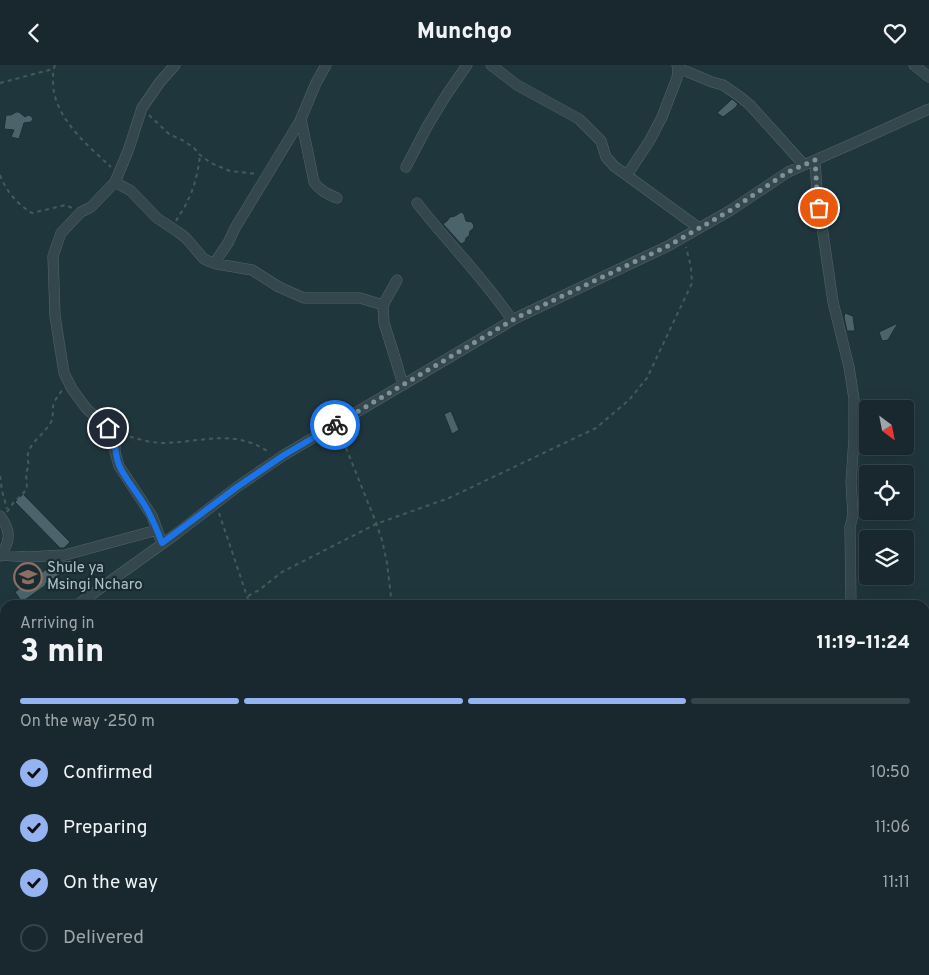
<!DOCTYPE html>
<meta charset="utf-8">
<style>
:root{--surface:#18282e;--page:#213036;--text:#f1f3f6;--muted:#9fa6aa;--line:#36444a;--accent:#95b2f1}
body{margin:0;font-family:Overpass,sans-serif;background:var(--page);color:var(--text);height:100vh;display:flex;flex-direction:column;font-size:19px;white-space:nowrap}
*{box-sizing:border-box;margin:0}
p{font-size:16px;color:var(--muted)}
.icon{flex:none;width:28px;height:28px;fill:none;stroke:currentColor;stroke-width:2;stroke-linecap:round;stroke-linejoin:round}
.map{position:relative;flex:1;overflow:hidden}
.side{position:absolute;left:0px;top:535px;width:930px;height:375px;display:flex;flex-direction:column;background:var(--surface);border-radius:15px 15px 0 0;box-shadow:0 5px 20px #0002,0 0 0 1px var(--line)}
.side>*{flex:none}
.needle{width:32px;rotate:148deg}
.controls{position:absolute;left:859px;top:335px;display:grid;gap:10px}
.controls a{display:grid;place-items:center;width:55px;height:55px;border-radius:5px;background:var(--surface);box-shadow:0 5px 20px #0002,0 0 0 1px var(--line);font-size:25px}
.pin{position:absolute;display:grid;place-items:center;width:42px;height:42px;color:#fff;margin:-21px;border:2px solid #fff;border-radius:50%;box-shadow:0 1px 5px #0007}
.courier{position:absolute;display:grid;place-items:center;width:50px;height:50px;margin:-25px;border:4px solid #1a73e8;border-radius:50%;background:#fff;color:#222;box-shadow:0 1px 6px #0007}
.head em{font-style:normal;font-weight:800}
.head div{display:flex;flex-direction:column-reverse}
.head{display:flex;align-items:center;justify-content:space-between;height:85px;padding:0 20px}
h1{font-size:32px;font-weight:800;line-height:38px}
.bar{display:grid;grid-template-columns:repeat(4,1fr);gap:8px 5px;align-content:center;height:60px;padding:0 20px}
.bar i{height:6px;border-radius:4px;background:var(--line)}
.bar .active{background:var(--accent)}
.bar p{grid-column:span 4}
ol{padding:0 20px;list-style:none}
li{display:flex;align-items:center;gap:15px;height:55px}
li p{margin-inline-start:auto}
li .icon{padding:5px;border-radius:50%;background:var(--accent);color:#111;stroke-width:4}
li:last-child{color:var(--muted)}
li i{width:28px;height:28px;border:2px solid var(--line);border-radius:50%}
header{display:flex;justify-content:space-between;align-items:center;height:65px;padding:0 20px;background:var(--surface);font-size:22px;font-weight:800}
.map>svg:first-child{display:block}
.building{fill:#4b646b;stroke:#1c2e34}
.lines{fill:none;stroke-linecap:round;stroke-linejoin:round}
.minor-casing{stroke:#53656b;stroke-width:11}
.path{stroke:#425c57;stroke-width:2;stroke-dasharray:4 4;stroke-linecap:butt}
.minor{stroke:#34474d;stroke-width:10}
.done{stroke:#7e9198;stroke-width:5;stroke-dasharray:0 9}
.route{stroke:#1a73e8;stroke-width:6}
.labels{text-anchor:middle;dominant-baseline:central;stroke-width:4.5;stroke-linejoin:round;paint-order:stroke}
.poi-label{font-size:15px;fill:#b0c2c9;stroke:#1a2c32;text-anchor:start}
</style>
<header><svg class="icon" aria-label="back" viewBox="0 0 24 24"><path d="M15 5l-7 7 7 7"/></svg>Munchgo<svg class="icon" aria-label="heart" viewBox="0 0 24 24"><path d="M12 20l-8-8c-3-5 5-10 8-4 3-6 11-1 8 4z"/></svg></header>
<div class="map">
<svg width="929" height="910" viewBox="0 0 929 910">
<rect width="100%" height="100%" fill="#20363d"/>
<path class="building" d="M732,34L738,39L735,43L723,52L717,48Z
M16,47H19L25,52L28,50L31,51L33,54L31,57L24,58L19,74L11,72L14,65L4,64L6,50H11Z
M461,147L464,149L466,156L472,157L474,161L473,164L470,166L469,171L466,173L465,177L461,179L443,159L447,156L450,152L455,151Z
M845,248L853,251L855,266H847L844,252Z
M898,258L888,275L882,276L879,267Z
M451,346L459,365L452,369L444,349Z
M23,429L70,477L64,483H60L15,437Z
M71,495L74,500L45,519L46,520L22,537L15,527L56,497Z"/>
<g class="lines">
<defs>
<path id="minor" d="M491,0L517,20L579,54L601,76L606,92L614,101L699,163
M914,0L929,12
M678,3L712,17L723,20L739,31L750,40L804,100
M301,54L314,117C320,126 328,129 337,133
M815,95L817,127L833,237L849,302L854,334V373L851,417L853,450L850,462L851,540
M406,102L428,60L447,29L467,0
M627,110L650,75L662,52L677,13L678,5L677,0
M115,117L131,126L157,153L178,167L186,173L203,193L208,196L217,199L252,205L279,222L304,233H360L383,240
M417,138C448,178 484,213 512,255
M215,197L228,178L235,163L300,56L316,18L326,0
M397,215L383,240L384,258L396,296L403,320
M0,451C11,465 11,476 0,491
M162,478L152,451L119,401L115,387V377L111,367L86,343L72,324L64,308L55,251L53,191L61,168L81,147L91,142L115,117L128,86L142,43L160,17L175,0
M1,490L27,492L65,490L157,465
M77,540L176,469L237,422L284,390L516,253L668,181L731,145L788,107L854,78L929,44
M0,594L5,591
M925,811L929,814
M925,878L929,876
M396,905L430,906L436,908L479,910
M630,905L632,910
M767,905L768,910
M918,905L920,910
M219,910L233,905
M655,910L688,909L716,910
M823,910L845,905"/>
</defs>
<use href="#minor" class="minor-casing"/>
<path class="path" d="M55,0C53,5 53,10 53,15C52,51 87,80 111,102
M0,18L53,4
M149,50L169,69L184,76L194,83L200,90L211,98L230,106L258,109
M0,110C6,126 17,139 32,148L66,140L72,143
M176,156C180,149 185,142 188,135C195,121 198,106 200,91
M340,368L375,455L382,475L387,498L392,540
M122,370C136,373 150,378 164,378C204,377 235,363 270,388
M0,411L2,426L7,444
M7,447L14,437L22,430L27,423L26,408L29,400C22,381 43,372 51,357C54,352 52,347 53,342C54,335 59,330 63,324
M219,448L250,540
M248,531L259,525L282,507L376,459L449,433L596,363L629,335L647,313L692,218L691,202L686,182
M0,702L5,703"/>
<use href="#minor" class="minor"/>
</g>
<g class="lines">
<path class="done" d="M335,360L516,253L668,181L731,145L788,107L815,95L817,127L819,143"/>
<path class="route" d="M108,363C117,374 114,388 119,400C124,412 133,422 140,433C150,447 156,462 162,478L237,422L284,390L335,360"/>
</g>
<defs>
<symbol id="school-ring" viewBox="-11 -11 22 22"><circle r="9.5" fill="#1a2c32" stroke="#8d6e63" stroke-width="1.5"/><path d="M0-5L7-2L0 1L-7-2ZM-4 1L0 2.5L4 1V4Q0 6-4 4Z" fill="#8d6e63"/></symbol>
</defs>
<g fill-rule="evenodd">
<use href="#school-ring" x="12" y="496" width="32" height="32"/>
</g>
<g class="labels">
<g class="poi-label">
<text x="47" y="503">Shule ya<tspan x="47" dy="17">Msingi Ncharo</tspan></text>
</g>
</g>
</svg>
<div class="controls">
<a><svg class="needle" viewBox="-14 -14 28 28"><path d="M0-13l5 13h-10z" fill="#e53935"/><path d="M0 13l5-13h-10z" fill="#9fa6aa"/></svg></a>
<a><svg class="icon" aria-label="locate" viewBox="0 0 24 24"><circle cx="12" cy="12" r="6"/><path d="M12 2v4M12 18v4M2 12h4M18 12h4"/></svg></a>
<a><svg class="icon" aria-label="layers" viewBox="0 0 24 24"><path d="M12 4l9 5-9 5-9-5zM3 14l9 5 9-5"/></svg></a>
</div>
<div class="pin" style="left:819px;top:143px;background:#ea580c"><svg class="icon" aria-label="bag" viewBox="0 0 24 24"><path d="M5 8h14l-1 12H6zM9 8a3 3 0 0 1 6 0"/></svg></div>
<div class="pin" style="left:108px;top:363px;background:#1f2937"><svg class="icon" aria-label="home" viewBox="0 0 24 24"><path d="M3 11l9-7 9 7M6 9v11h12V9"/></svg></div>
<div class="courier" style="left:335px;top:360px"><svg class="icon" aria-label="bike" viewBox="0 0 24 24"><circle cx="6" cy="16" r="4"/><circle cx="18" cy="16" r="4"/><path d="M6 16l4-8h5l3 8M10 8l3 8H6M13 5h3"/></svg></div>
<section class="side">
<div class="head"><div><h1>3 min</h1><p>Arriving in</p></div><em>11:19–11:24</em></div>
<div class="bar"><i class="active"></i><i class="active"></i><i class="active"></i><i></i><p>On the way · 250 m</p></div>
<ol>
<li><svg class="icon" aria-label="check" viewBox="0 0 24 24"><path d="M5 12l5 5 9-10"/></svg>Confirmed<p>10:50</p></li>
<li><svg class="icon" aria-label="check" viewBox="0 0 24 24"><path d="M5 12l5 5 9-10"/></svg>Preparing<p>11:06</p></li>
<li><svg class="icon" aria-label="check" viewBox="0 0 24 24"><path d="M5 12l5 5 9-10"/></svg>On the way<p>11:11</p></li>
<li><i></i>Delivered</li>
</ol>
</section>
</div>
